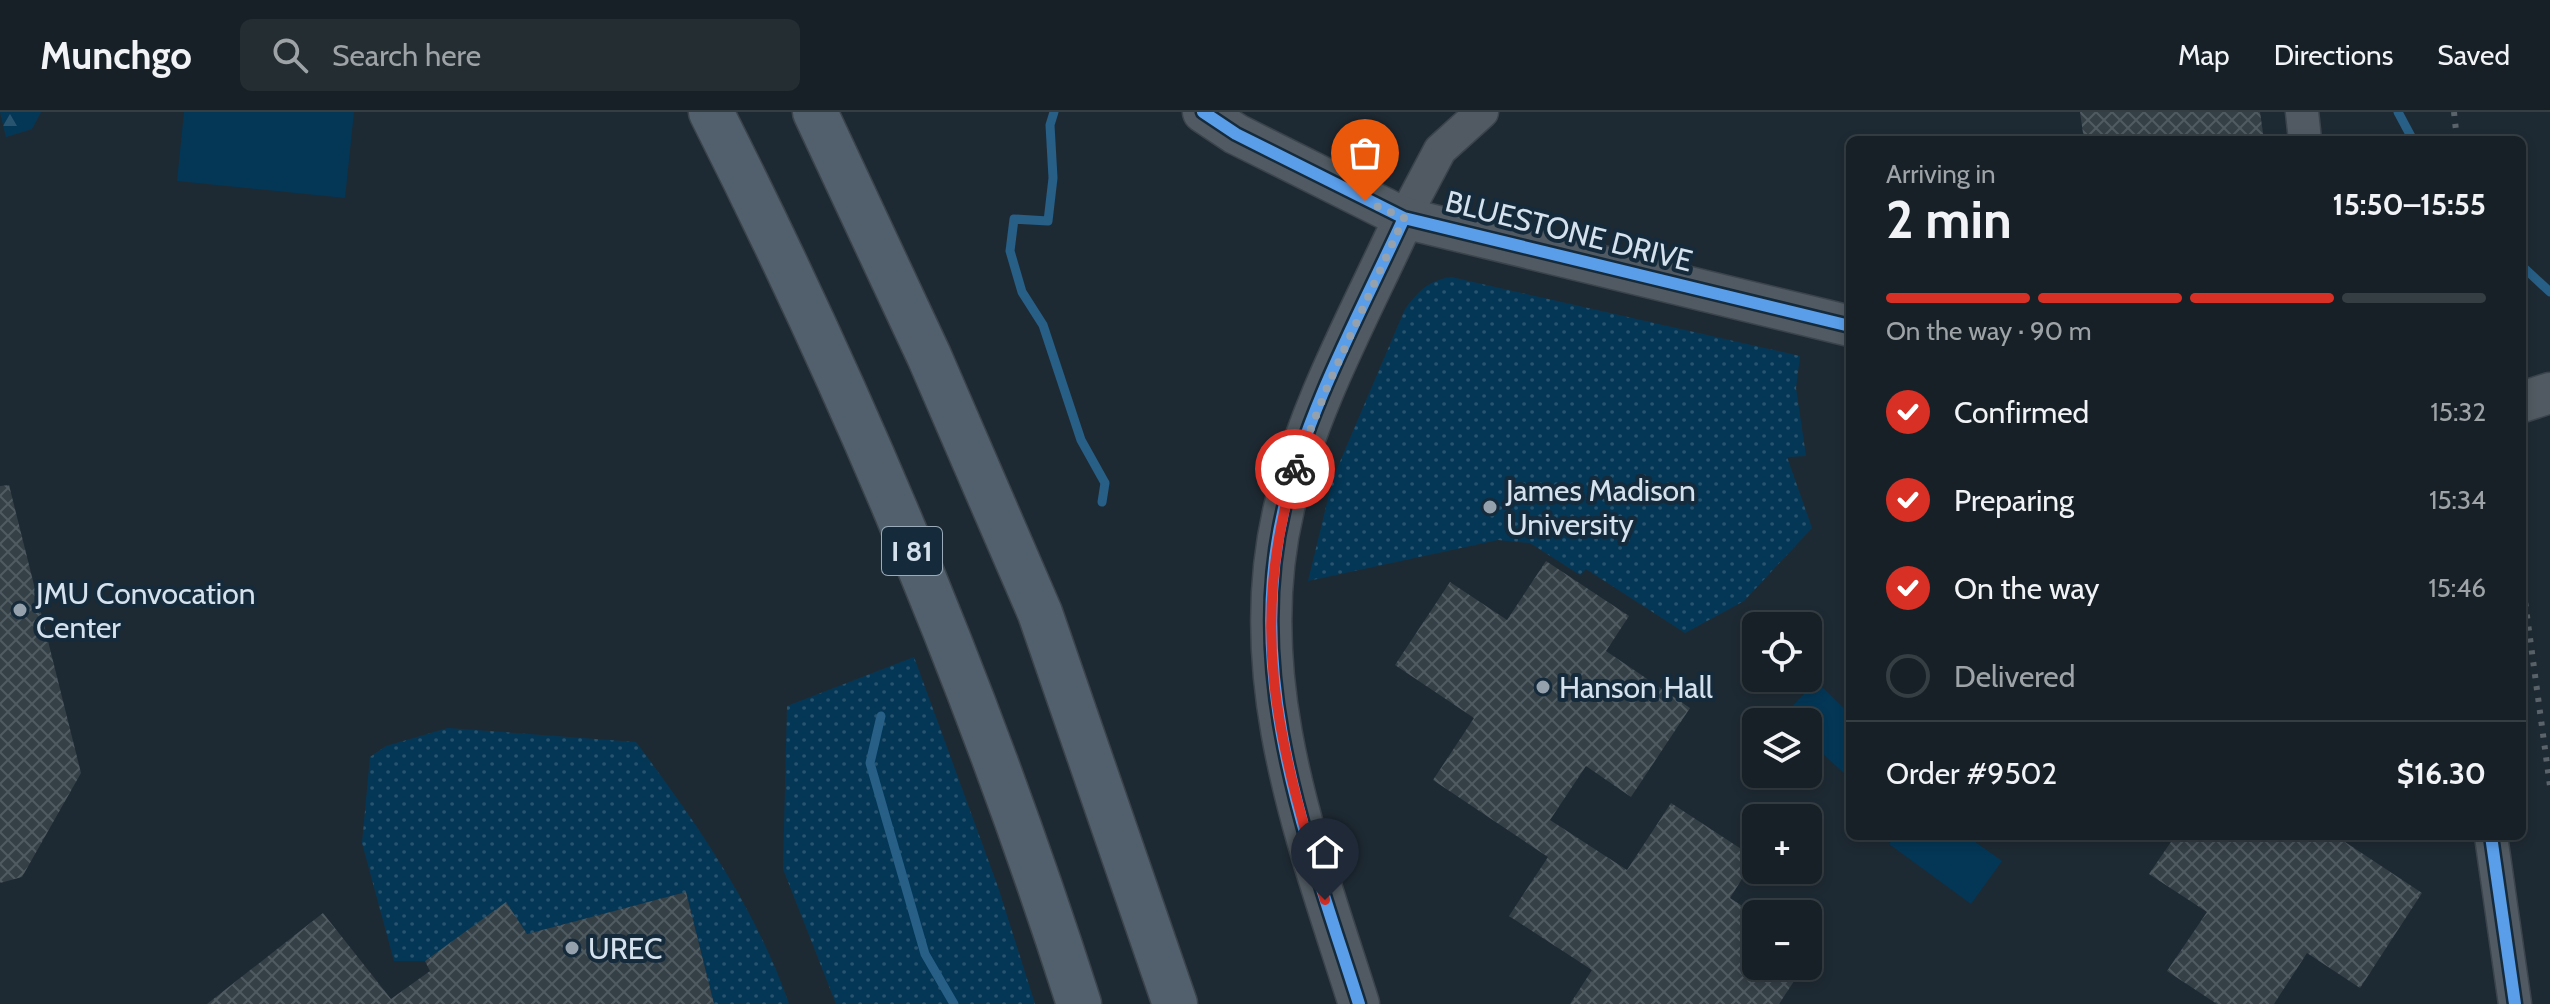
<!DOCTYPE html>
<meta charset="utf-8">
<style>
:root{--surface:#162026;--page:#232d32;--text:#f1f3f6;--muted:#9ea3a7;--line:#353e43;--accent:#d93025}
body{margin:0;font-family:Cabin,sans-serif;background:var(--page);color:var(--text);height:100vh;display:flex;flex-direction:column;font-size:30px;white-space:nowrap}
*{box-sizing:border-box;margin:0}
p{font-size:26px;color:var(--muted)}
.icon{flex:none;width:44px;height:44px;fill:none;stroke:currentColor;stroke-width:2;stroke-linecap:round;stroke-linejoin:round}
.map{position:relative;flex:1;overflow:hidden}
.drawer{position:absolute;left:1846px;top:24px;width:680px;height:704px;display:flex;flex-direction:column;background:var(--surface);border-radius:12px;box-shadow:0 4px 12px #0003,0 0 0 2px var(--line)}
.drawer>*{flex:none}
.fabs{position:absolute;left:1742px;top:500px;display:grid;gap:16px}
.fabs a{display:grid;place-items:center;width:80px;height:80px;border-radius:12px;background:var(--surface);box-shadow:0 4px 12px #0003,0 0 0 2px var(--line);font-size:40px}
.pin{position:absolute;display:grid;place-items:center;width:68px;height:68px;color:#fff;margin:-82px -34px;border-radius:50% 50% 50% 0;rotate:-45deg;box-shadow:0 0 8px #0007}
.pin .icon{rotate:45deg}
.courier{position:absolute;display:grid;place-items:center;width:80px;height:80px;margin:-40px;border:6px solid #d93025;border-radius:50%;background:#fff;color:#222;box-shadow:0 2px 10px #0007}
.head em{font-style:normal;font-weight:700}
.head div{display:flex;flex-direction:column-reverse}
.head{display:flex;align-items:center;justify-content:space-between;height:136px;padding:0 40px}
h1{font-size:52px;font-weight:700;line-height:60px}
.bar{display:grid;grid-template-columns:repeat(4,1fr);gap:12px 8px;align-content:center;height:96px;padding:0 40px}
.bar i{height:10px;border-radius:6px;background:var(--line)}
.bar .on{background:var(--accent)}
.bar p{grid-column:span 4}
.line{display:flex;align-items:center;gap:20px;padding:0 40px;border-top:2px solid var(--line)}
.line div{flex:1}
ol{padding:0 40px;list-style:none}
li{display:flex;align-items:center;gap:24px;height:88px}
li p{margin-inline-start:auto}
li .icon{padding:8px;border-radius:50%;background:var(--accent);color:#fff;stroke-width:4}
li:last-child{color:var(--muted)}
li i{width:44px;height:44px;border:4px solid var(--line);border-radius:50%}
header{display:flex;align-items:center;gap:48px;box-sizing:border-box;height:112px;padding:0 40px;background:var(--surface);border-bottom:2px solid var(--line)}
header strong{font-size:38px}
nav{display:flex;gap:44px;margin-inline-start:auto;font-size:28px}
.search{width:560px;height:72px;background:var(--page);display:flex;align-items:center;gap:20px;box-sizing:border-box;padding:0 28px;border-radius:12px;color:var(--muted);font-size:30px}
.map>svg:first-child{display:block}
.grass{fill:url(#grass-dots)}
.forest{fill:url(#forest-firs)}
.park{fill:#043756}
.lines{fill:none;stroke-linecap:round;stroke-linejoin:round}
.stream{stroke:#275f86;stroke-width:9}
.building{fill:url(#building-cross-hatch)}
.minor-casing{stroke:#3b444c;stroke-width:35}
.tertiary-casing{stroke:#3b444c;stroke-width:43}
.motorway-casing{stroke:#3b444c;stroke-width:47}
.minor{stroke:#515a62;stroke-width:32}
.tertiary{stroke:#515a62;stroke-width:40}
.motorway{stroke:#51606c;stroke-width:44}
.rail{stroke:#5a636a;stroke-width:6;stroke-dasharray:4 8;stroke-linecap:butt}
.cycleway-casing{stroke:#152b3c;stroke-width:17}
.cycleway{stroke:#5a9eea;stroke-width:12}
.done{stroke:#95a2ad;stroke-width:8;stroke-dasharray:0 14.4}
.route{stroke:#d93025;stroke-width:10}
.poi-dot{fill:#95a2ad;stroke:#152b3c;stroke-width:3}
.labels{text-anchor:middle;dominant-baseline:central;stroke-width:8;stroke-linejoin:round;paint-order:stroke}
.shield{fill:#152b3c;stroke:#9babb9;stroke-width:2}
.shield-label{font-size:28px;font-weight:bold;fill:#d5e2ee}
.street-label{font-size:30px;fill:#d5e2ee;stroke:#152b3c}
.poi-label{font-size:30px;fill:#d5e2ee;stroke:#152b3c;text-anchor:start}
</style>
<header>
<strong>Munchgo</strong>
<div class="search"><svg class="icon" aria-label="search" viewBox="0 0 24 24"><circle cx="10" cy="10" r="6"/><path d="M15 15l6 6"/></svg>Search here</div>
<nav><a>Map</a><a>Directions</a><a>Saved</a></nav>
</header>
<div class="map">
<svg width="2550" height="892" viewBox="0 0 2550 892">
<defs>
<pattern id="grass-dots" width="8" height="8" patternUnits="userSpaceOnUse" patternTransform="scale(2)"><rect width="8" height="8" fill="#043756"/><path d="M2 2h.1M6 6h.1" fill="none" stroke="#28546f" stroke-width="1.8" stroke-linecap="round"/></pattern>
<pattern id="forest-firs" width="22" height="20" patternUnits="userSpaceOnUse" patternTransform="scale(2)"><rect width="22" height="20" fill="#043756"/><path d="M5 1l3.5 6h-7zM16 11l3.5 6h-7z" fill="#28546f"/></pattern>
<pattern id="building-cross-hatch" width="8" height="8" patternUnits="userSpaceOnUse" patternTransform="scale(2)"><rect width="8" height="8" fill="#343f46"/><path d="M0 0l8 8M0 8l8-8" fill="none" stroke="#505a61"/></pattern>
</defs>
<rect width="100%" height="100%" fill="#1e2a33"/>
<path class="grass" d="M1451,165L1800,244L1796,276L1806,344L1787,345L1812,416L1744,489L1685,521L1586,457L1580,463L1530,431L1498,428L1308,469L1333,366L1405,197C1419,179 1427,169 1451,165Z
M914,545L998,775L1035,892H836L783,757L787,594Z
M448,616L636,630C697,712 755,794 789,892H714L686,780L527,822L506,791L425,849H394L362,731L370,645L386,634Z"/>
<path class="forest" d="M0,0H41L32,17L6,25Z"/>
<path class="park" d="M184,0H354L345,86L177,69Z
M1816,569L1850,602V667L1808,628V610H1788L1783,604Z
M1895,724H1967L2002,749L1971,792L1889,732Z"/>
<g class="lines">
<path class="stream" d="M1054,0L1050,13L1053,66L1048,109L1014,107L1010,139L1022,180L1043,213L1081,328L1105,371L1102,390
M2398,0L2413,28
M2522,154L2550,180
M881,604L870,651L925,842L954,892"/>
</g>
<path class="building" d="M2080,0H2260L2264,28H2084Z
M9,373L81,661L22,765L0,771V374Z
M1546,449L1629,504L1606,539L1690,596L1631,685L1586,654L1550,708L1627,758L1671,691L1755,746L1730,786L1756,803V854H1804L1779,892H1570L1592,858L1509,804L1548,745L1433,668L1474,606L1395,553L1450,470L1507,508Z
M2175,724H2336L2422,781L2360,876L2307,841L2274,892H2217L2167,859L2207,800L2149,762Z
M686,780L714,892H207L323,801L391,887L430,859L425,849L506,790L527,822Z"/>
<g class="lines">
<defs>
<path id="minor" d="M2302,0L2305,28
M1404,106L1440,38L1482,0
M2491,724L2515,892"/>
<path id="tertiary" d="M1203,0L1236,22L1404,106L1850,214
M2522,290L2550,281
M1359,892C1308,731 1243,568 1284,396C1308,295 1361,200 1404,106"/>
<path id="motorway" d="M711,0C856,287 981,586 1079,892
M815,0L929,244L1040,501L1175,892"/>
</defs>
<use href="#minor" class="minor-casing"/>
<use href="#tertiary" class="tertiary-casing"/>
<use href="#motorway" class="motorway-casing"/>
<use href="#minor" class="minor"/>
<use href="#tertiary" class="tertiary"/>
<use href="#motorway" class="motorway"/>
<path class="rail" d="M2454,0L2457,28
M2522,467L2550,674"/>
<defs>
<path id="cycleway" d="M1203,0L1236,22L1404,106L1850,214
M2491,724L2515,892
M1359,892C1308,731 1243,568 1284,396C1308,295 1361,200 1404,106"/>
</defs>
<use href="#cycleway" class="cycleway-casing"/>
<use href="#cycleway" class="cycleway"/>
</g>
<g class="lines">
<path class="done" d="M1295,357L1328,273L1404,106L1365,89"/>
<path class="route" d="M1295,357C1247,524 1279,628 1325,788"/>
</g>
<g class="poi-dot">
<circle cx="1490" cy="395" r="8"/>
<circle cx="20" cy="498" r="8"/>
<circle cx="1543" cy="575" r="8"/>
<circle cx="572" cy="836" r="8"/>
</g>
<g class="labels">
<rect class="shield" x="882" y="415" width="60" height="48" rx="6"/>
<g class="shield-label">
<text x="912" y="439">I 81</text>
</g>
<g class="street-label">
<text transform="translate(1569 119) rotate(14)">BLUESTONE DRIVE</text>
</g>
<g class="poi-label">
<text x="1506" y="378">James Madison<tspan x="1506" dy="34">University</tspan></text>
<text x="36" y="481">JMU Convocation<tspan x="36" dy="34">Center</tspan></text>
<text x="1559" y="575">Hanson Hall</text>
<text x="588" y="836">UREC</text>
</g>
</g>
</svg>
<div class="fabs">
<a><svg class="icon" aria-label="locate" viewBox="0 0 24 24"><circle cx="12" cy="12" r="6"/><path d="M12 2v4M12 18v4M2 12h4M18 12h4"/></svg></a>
<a><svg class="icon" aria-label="layers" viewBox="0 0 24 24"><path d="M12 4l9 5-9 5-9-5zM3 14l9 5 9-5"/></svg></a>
<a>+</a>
<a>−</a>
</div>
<div class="pin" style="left:1365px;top:89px;background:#ea580c"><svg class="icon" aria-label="bag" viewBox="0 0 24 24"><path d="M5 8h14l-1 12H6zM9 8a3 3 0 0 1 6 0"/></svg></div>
<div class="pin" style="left:1325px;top:788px;background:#1f2937"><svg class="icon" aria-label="home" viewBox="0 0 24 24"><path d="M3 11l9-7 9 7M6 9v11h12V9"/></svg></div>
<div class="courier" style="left:1295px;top:357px"><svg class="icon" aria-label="bike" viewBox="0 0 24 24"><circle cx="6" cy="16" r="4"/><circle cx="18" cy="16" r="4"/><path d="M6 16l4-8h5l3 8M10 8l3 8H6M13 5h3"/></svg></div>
<section class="drawer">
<div class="head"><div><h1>2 min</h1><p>Arriving in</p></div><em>15:50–15:55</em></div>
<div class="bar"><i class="on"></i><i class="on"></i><i class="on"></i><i></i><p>On the way · 90 m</p></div>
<ol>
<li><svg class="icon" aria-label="check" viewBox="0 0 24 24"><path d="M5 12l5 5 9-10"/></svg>Confirmed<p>15:32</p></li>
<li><svg class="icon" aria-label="check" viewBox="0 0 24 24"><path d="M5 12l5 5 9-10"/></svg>Preparing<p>15:34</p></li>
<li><svg class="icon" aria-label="check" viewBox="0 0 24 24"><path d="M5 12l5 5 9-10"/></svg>On the way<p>15:46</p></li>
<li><i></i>Delivered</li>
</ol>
<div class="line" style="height:104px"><div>Order #9502</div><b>$16.30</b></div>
</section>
</div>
